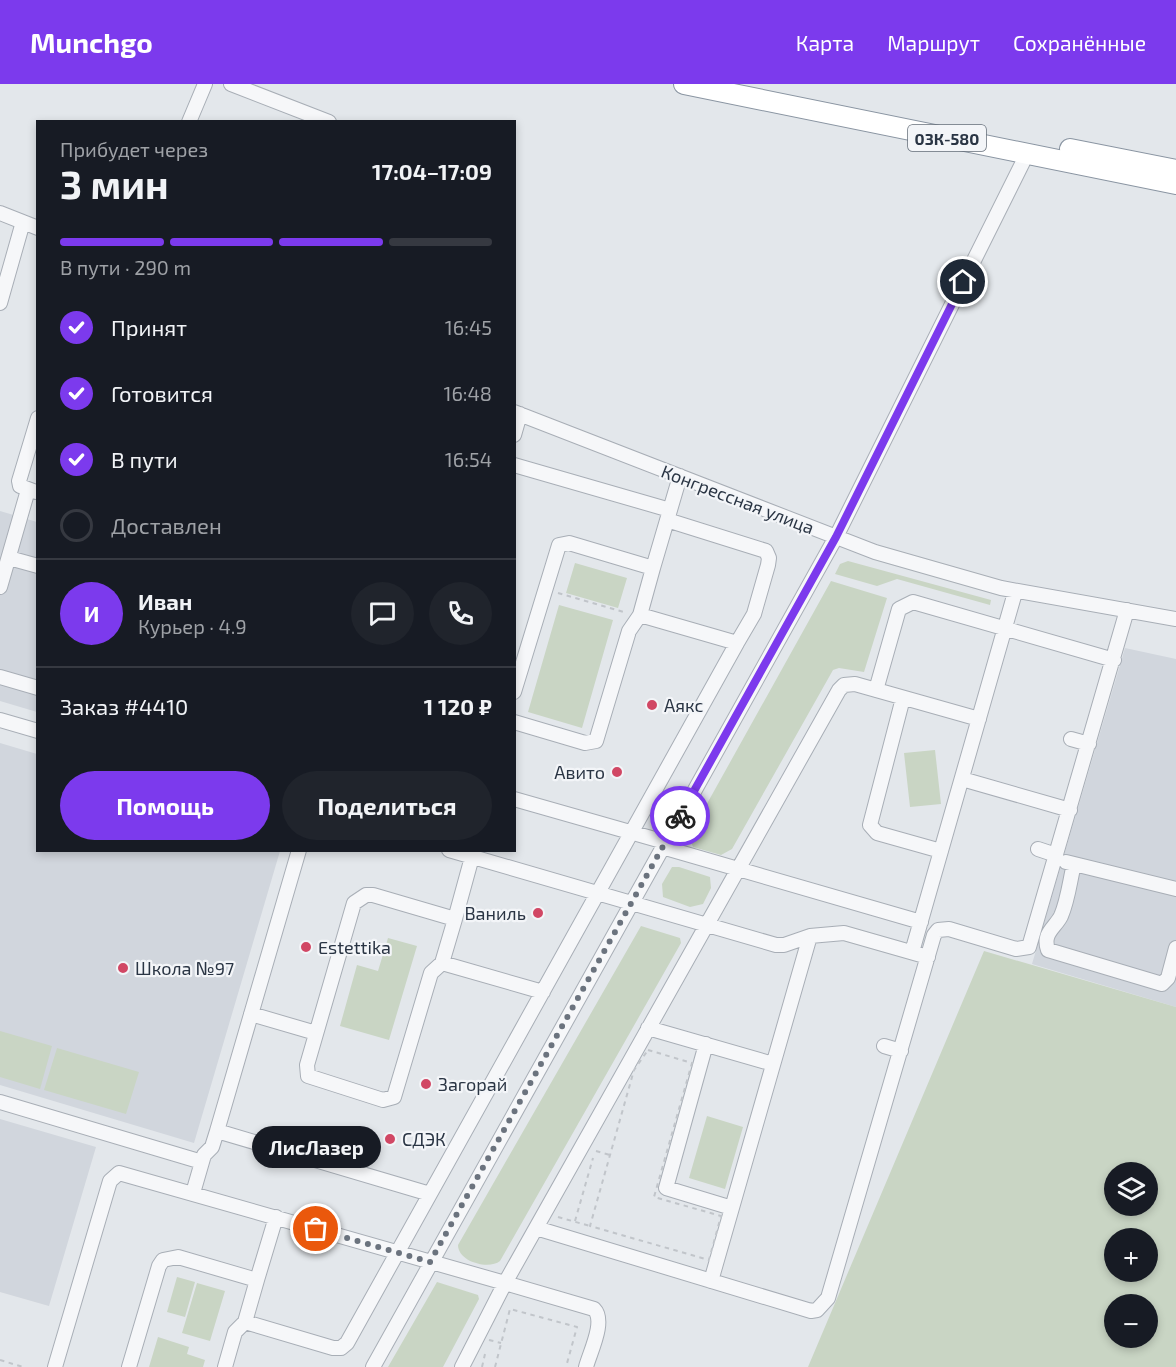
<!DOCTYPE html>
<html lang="ru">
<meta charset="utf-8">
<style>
:root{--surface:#171b24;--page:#20242c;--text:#f1f3f6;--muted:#9ea1a6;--line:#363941;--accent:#7c3aed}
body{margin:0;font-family:"Exo 2",sans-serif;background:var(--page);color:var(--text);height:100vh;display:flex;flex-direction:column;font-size:22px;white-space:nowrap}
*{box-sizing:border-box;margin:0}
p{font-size:20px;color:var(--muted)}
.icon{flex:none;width:33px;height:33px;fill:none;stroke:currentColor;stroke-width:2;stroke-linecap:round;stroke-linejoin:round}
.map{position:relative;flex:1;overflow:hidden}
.drawer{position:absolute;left:36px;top:36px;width:480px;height:732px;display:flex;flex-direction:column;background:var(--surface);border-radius:0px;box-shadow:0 3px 9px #0003}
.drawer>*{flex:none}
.fabs{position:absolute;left:1104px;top:1078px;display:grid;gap:12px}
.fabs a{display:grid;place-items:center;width:54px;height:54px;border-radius:50%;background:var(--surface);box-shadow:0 3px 9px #0003;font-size:30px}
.pin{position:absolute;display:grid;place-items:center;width:51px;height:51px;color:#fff;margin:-26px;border:3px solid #fff;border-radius:50%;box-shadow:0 2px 6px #0007}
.courier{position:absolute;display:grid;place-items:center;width:60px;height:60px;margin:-30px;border:4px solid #7c3aed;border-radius:50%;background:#fff;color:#222;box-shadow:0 2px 8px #0007}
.bubble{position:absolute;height:42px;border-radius:21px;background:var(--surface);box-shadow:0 3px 9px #0003;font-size:20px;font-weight:700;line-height:42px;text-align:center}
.overview em{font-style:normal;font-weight:700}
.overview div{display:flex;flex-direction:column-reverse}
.overview{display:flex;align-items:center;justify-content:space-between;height:102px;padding:0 24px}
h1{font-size:39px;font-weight:700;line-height:45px}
.bar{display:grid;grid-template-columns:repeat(4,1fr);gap:9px 6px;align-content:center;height:72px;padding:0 24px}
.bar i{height:8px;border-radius:4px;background:var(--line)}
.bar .on{background:var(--accent)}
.bar p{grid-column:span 4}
.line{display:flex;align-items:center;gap:15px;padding:0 24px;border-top:2px solid var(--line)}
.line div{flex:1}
.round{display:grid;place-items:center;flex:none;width:63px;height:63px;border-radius:32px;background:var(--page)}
ol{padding:0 24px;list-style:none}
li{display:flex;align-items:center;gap:18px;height:66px}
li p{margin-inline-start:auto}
li .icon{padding:6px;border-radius:50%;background:var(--accent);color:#fff;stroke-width:4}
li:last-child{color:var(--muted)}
li i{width:33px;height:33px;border:3px solid var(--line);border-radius:50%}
.button{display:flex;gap:12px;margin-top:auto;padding:12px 24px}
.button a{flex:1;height:69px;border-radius:36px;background:var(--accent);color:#fff;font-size:24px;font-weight:700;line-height:69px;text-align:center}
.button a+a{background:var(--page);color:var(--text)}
header{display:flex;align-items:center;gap:36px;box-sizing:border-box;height:84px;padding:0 30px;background:var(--accent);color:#fff}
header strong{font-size:28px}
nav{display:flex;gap:33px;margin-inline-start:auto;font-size:21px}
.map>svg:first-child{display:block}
.built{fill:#d1d6dd}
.green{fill:#c9d5c4;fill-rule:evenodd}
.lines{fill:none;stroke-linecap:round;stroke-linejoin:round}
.minor-casing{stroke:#a8aeb6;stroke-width:16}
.highway-casing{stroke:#8a95a2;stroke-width:22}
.path{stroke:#c1c5ca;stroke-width:2;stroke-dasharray:4.5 4.5;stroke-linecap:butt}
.minor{stroke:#f6f7f9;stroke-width:14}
.highway{stroke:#fff;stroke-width:20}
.done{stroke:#6b737e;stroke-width:6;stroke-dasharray:0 10.8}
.route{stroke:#7c3aed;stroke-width:8}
.poi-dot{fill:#d14764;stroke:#f3f5f8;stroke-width:2}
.labels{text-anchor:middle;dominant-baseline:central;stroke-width:4.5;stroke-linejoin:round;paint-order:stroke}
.shield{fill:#f3f5f8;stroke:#666f7a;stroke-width:1.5}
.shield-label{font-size:16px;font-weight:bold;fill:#2a3544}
.street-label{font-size:18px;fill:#2a3544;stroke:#f3f5f8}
.poi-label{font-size:18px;fill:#2a3544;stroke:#f3f5f8;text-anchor:start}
</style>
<header>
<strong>Munchgo</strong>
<nav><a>Карта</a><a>Маршрут</a><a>Сохранённые</a></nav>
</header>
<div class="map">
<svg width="1176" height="1283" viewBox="0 0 1176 1283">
<rect width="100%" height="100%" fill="#e3e7eb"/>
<path class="built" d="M0,427L37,438V628L0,617Z
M1125,564L1176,575V923L1032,880Z
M0,659L37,670L38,766L280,767L194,1059L0,1001Z
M0,1035L96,1063L49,1222L0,1208Z"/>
<path class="green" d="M848,477L991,516L990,521L897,495L877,502L835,490L840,480Z
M575,479L627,494L618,524L566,509Z
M831,497L887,514L864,588L839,584L833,586L732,765L721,771L693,763L689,752Z
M559,521L613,536L582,644L528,628Z
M935,666L941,720L910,723L904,669Z
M672,783H679L710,793L711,804L703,820L690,823L663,813L662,800Z
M641,842L680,854L681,859L500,1177C489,1186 458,1178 458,1161Z
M388,854L417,862L389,956L340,942L357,881L378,887Z
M984,867L1176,923V1283H808ZM1114,1089H1148V1122H1114ZM1114,1155H1148V1188H1114ZM1114,1221H1148V1254H1114Z
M0,947L52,962L40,1005L0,993Z
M57,964L139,988L126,1030L44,1006Z
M707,1032L743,1043L725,1105L689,1094Z
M177,1193L195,1198L185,1233L167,1228Z
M437,1198L478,1211L479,1215L443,1283H388Z
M197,1199L225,1207L210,1257L182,1249Z
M158,1253L189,1263L187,1270L205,1276L203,1283H149Z"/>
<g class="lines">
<defs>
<path id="minor" d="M231,0L329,38
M189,38L205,0
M0,129L38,144
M0,219L23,138
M514,328L875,468L1001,504L1176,535
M514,351L520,330
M514,381L670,426
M36,408L20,402L19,397L38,334
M9,474L38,482
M653,484L680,392
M0,503L28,406
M640,531L737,559L754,530L768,481L769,474L766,467L667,436
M0,593L38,604
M876,606L899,525L913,518L1114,576
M514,608L559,461L569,459L653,484L640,531L629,547L596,657L585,659L514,638
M903,614L870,741L877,749L941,767
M0,636L38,647
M1071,655L1089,660
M962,695L1070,726
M514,715L665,758
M662,763L921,838
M1038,765L1056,771
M299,766L217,1047L430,1110
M449,766L776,861H784L810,852L844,849L928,873
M1066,778L1176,805
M1074,780C1070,796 1068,816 1061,832C1055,844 1042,849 1048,866L1162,900L1168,894L1176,864
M455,835L472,773
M912,868L1014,512
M442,879L455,835L373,811H366L354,819L307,981L308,992L383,1016L394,1013L431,889L442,879L543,908
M251,930L316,949
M648,944L773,980
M706,960L666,1104L732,1124
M884,962L901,967
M0,1018L202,1078
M193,1109L204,1071L212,1063L217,1047
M536,1144L811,1227L817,1226L828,1214L934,851L938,846L949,845L1016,865L1029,863L1127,526
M257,1196L245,1238L333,1264H341L347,1259L737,559
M711,1197L810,852
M55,1283L110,1097L119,1089L505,1199L839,606L844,601L855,600L979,635
M129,1283L159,1182L163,1176L178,1173L257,1196L276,1133
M225,1283L235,1248L245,1238
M373,1283L836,453L1027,70
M462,1283L505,1199L594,1225C606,1237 590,1268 586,1283"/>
<path id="highway" d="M684,0L1176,100
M1070,65L1176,86"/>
</defs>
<use href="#minor" class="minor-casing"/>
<use href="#highway" class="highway-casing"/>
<path class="path" d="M558,509L624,528
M648,966L692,979L654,1113L721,1132L709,1176L590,1142L634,986Z
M596,1067L610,1071
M558,1133L590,1142
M575,1137L593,1074
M489,1256L501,1259
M0,1276L23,1283
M482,1283L485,1270
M495,1283L510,1225L577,1243L566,1283"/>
<use href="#minor" class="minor"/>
<use href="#highway" class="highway"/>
</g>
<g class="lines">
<path class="done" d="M316,1145L430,1178L680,732"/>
<path class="route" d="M680,732L836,453L963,198"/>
</g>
<g class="poi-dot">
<circle cx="652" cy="621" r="6"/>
<circle cx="617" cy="688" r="6"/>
<circle cx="538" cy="829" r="6"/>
<circle cx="306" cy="863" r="6"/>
<circle cx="123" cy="884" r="6"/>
<circle cx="426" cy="1000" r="6"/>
<circle cx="390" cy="1055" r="6"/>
</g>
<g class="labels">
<rect class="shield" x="908" y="41" width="78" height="26" rx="4.5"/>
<g class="shield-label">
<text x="947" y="54">03К-580</text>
</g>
<g class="street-label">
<text transform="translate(738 415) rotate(21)">Конгрессная улица</text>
</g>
<g class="poi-label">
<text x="664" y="621">Аякс</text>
<text x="605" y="688" text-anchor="end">Авито</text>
<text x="526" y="829" text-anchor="end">Ваниль</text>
<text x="318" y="863">Estettika</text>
<text x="135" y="884">Школа №97</text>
<text x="438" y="1000">Загорай</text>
<text x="402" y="1055">СДЭК</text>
</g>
</g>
</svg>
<div class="fabs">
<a><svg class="icon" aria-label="layers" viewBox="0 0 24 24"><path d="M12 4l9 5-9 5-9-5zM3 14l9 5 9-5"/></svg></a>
<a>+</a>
<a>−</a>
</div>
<div class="pin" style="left:316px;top:1145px;background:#ea580c"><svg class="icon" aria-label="bag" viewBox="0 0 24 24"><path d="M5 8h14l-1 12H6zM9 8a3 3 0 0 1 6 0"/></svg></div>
<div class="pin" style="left:963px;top:198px;background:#1f2937"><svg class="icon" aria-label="home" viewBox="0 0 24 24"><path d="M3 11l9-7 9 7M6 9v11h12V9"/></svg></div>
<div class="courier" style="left:680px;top:732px"><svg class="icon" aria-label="bike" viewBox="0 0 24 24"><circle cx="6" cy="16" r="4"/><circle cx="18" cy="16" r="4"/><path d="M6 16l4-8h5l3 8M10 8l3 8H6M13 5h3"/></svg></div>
<div class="bubble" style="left:252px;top:1042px;width:129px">ЛисЛазер</div>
<section class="drawer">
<div class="overview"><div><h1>3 мин</h1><p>Прибудет через</p></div><em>17:04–17:09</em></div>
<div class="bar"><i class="on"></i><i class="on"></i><i class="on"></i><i></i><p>В пути · 290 m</p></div>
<ol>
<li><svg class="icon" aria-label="check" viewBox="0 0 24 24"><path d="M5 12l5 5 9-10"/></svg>Принят<p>16:45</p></li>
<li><svg class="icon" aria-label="check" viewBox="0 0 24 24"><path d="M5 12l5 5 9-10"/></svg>Готовится<p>16:48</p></li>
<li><svg class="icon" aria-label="check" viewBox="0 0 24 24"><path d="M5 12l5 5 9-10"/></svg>В пути<p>16:54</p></li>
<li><i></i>Доставлен</li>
</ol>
<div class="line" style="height:108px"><b class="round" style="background:var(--accent);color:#fff">И</b><div><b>Иван</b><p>Курьер · 4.9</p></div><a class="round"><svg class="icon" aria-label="chat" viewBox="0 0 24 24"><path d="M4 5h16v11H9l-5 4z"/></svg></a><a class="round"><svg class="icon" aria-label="phone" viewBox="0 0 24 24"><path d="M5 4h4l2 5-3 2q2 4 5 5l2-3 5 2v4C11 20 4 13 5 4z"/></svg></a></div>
<div class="line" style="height:78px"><div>Заказ #4410</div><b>1 120 ₽</b></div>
<div class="button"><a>Помощь</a><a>Поделиться</a></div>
</section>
</div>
